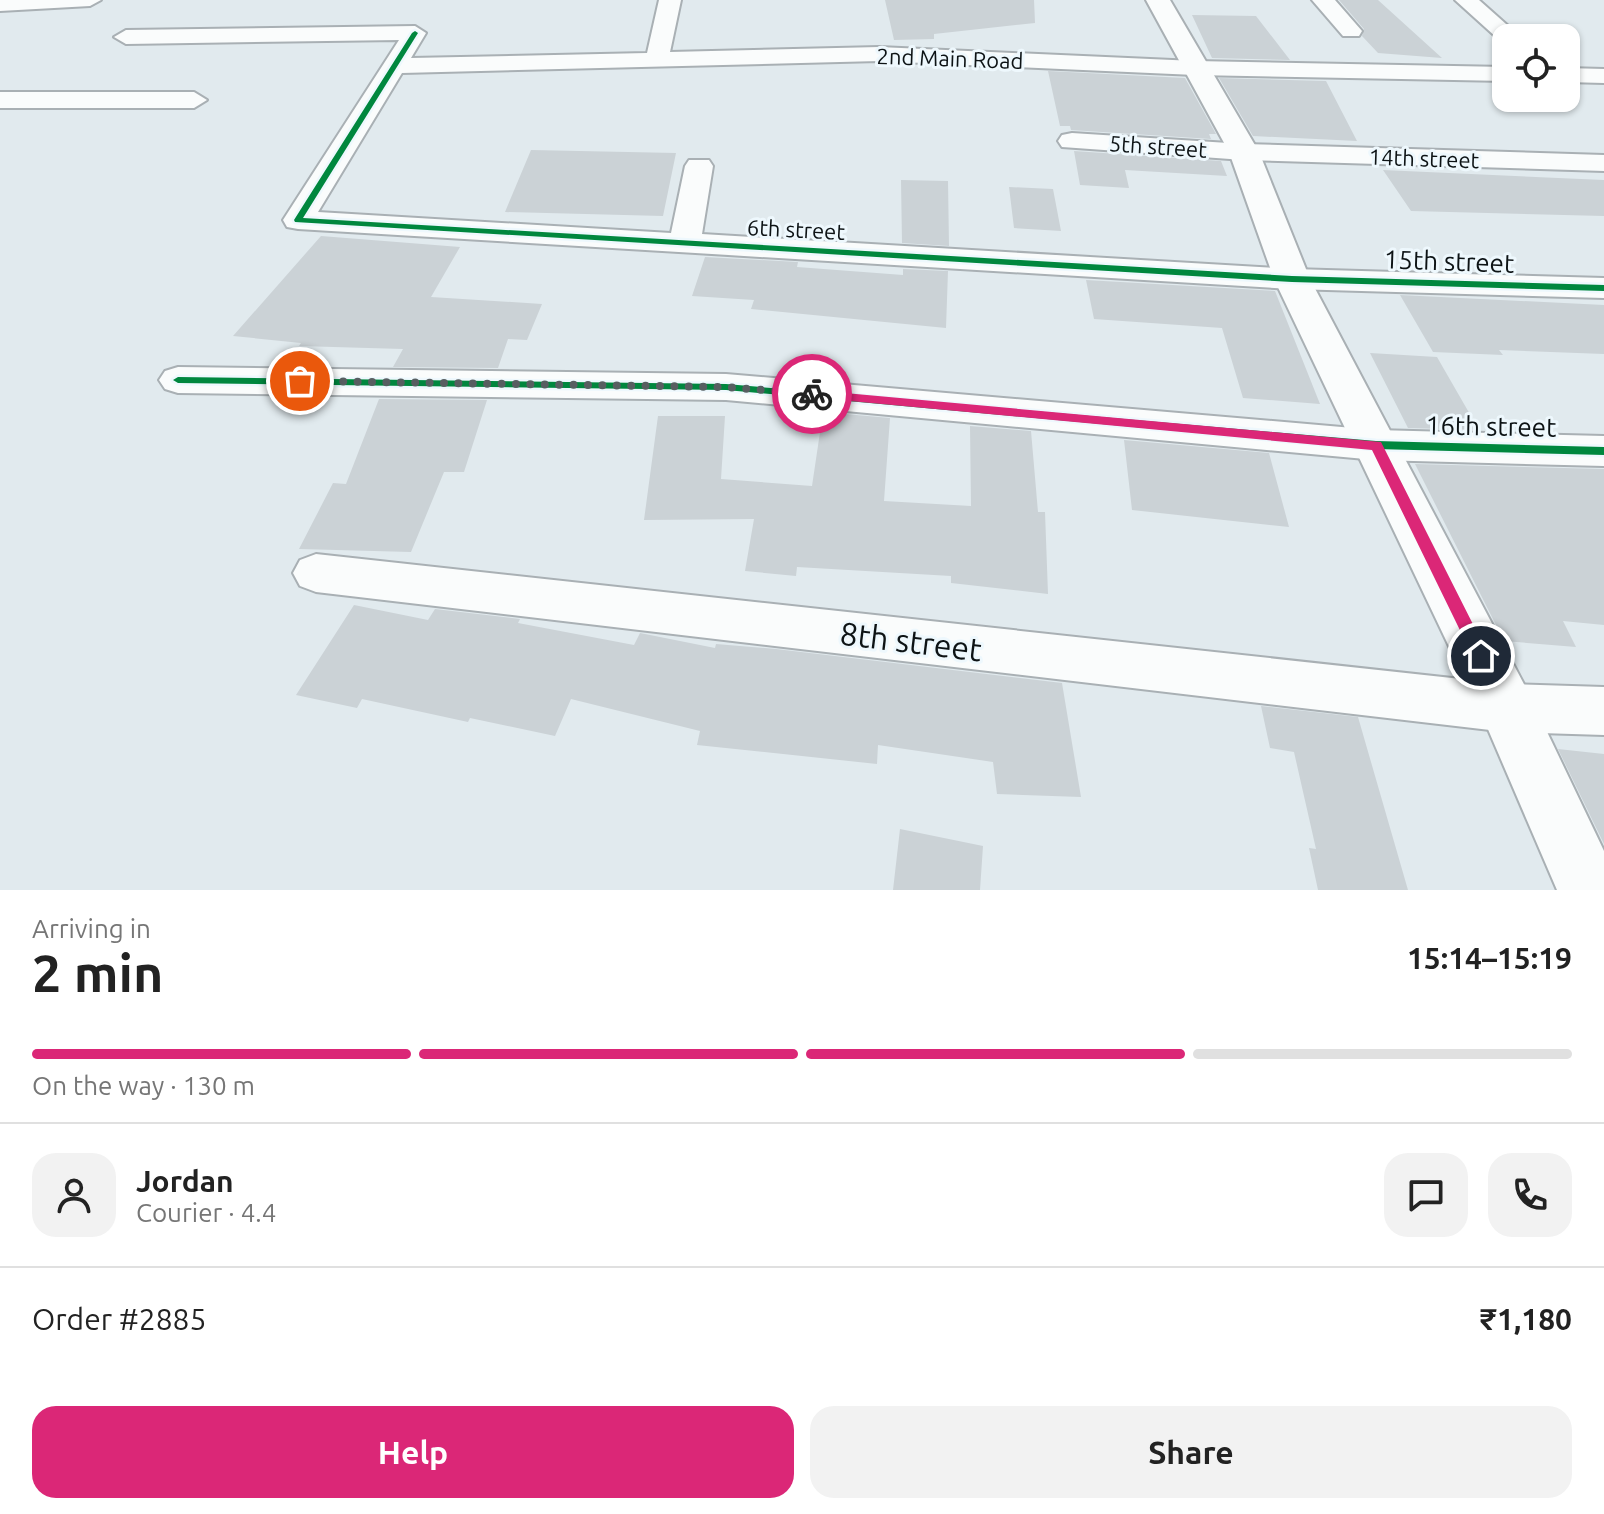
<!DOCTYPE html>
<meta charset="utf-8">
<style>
:root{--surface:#fff;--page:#f2f2f2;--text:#222;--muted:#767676;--line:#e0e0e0;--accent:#db2777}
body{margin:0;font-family:Ubuntu,sans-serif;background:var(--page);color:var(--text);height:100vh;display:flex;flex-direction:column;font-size:30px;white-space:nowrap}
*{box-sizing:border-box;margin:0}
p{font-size:26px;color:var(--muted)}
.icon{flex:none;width:44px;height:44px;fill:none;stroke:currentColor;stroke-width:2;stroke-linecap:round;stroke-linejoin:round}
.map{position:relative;height:890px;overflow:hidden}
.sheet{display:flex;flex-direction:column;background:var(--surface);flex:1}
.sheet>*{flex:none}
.fabs{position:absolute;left:1492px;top:24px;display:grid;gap:16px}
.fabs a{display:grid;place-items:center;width:88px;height:88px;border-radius:16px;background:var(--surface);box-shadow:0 2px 6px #0004;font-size:40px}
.pin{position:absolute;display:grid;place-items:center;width:68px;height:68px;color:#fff;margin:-34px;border:4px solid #fff;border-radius:50%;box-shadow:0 2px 8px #0007}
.courier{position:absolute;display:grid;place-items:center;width:80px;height:80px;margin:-40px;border:6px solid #db2777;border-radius:50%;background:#fff;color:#222;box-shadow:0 2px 10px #0007}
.headline em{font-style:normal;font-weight:700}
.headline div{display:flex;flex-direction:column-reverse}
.headline{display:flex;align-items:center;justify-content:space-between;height:136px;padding:0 32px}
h1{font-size:52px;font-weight:700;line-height:60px}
.bar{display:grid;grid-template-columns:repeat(4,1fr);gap:12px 8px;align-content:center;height:96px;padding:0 32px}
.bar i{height:10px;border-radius:6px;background:var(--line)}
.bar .active{background:var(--accent)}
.bar p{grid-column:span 4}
.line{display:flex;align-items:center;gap:20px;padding:0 32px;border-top:2px solid var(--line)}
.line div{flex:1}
.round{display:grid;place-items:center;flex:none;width:84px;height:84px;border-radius:24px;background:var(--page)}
.cta{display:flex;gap:16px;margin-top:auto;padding:16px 32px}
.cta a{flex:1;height:92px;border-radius:24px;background:var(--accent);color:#fff;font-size:32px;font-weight:700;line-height:92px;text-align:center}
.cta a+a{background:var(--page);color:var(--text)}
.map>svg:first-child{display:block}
.building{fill:#cbd2d6}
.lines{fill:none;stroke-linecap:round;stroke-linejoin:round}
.minor-casing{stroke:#a9b0b4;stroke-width:4}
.tertiary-casing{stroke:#a9b0b4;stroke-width:4}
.minor{fill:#fafcfc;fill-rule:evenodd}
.tertiary{fill:#fafcfc;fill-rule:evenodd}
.cycleway-casing{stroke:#eef8fd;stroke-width:5}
.cycleway{fill:#00873e;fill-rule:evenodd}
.route{fill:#db2777}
.done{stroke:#575e61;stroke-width:8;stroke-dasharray:0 14.4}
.labels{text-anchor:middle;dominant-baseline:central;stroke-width:6;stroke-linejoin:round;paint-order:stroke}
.far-street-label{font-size:22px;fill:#0d1315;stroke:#eef8fd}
.street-label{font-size:26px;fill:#0d1315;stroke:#eef8fd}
.near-street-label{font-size:32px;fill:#0d1315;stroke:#eef8fd}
</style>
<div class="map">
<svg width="1604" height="890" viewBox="0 0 1604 890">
<rect width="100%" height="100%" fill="#e1eaee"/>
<path class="building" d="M885,0H1034L1035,23L934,34V39L894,40Z
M1339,0H1378L1442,58L1378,53L1362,36L1364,29Z
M1192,15L1256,16L1290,60L1212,58Z
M1048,71L1185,78L1216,134H1209L1211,139L1071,130L1070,126H1060Z
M1219,78L1326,81L1357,141L1253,136Z
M531,150L676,153L663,216L505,212Z
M1074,151L1221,161L1227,176L1125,170L1129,188L1080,185Z
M1383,170L1604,180V216L1411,211Z
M901,180L948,181L949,246L902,243Z
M1009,187L1053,189L1061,231L1014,228Z
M321,236L460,247L431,297L542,304L527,340L508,339L498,368L393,367L403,349L299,346L301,343L233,336Z
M705,257L798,262L797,267L903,275V269L948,271L946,328L751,309L754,300L692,296Z
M1086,280L1275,291L1320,404L1243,398L1222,328L1094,319Z
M1400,295L1604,305V354L1499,350L1503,355L1433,352Z
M1370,353L1437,357L1479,430L1408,428Z
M379,399L487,400L464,472H444L411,552L299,549L333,483L346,484Z
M823,412L890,418L884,501L971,506L970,426L1031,431L1038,512H1045L1048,594L951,583V576L797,567L796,576L745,571L754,519L644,520L658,416H725L721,479L812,486Z
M1124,440L1269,453L1289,527L1132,510Z
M1415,464L1604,469V625L1563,621L1576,647L1504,641Z
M354,605L428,620L435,609L520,619L518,623L634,645L640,633L715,648L716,644L776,649L1062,683L1081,797L997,794L993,762L878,745L877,764L697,745L700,731L571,699L555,736L470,718L468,722L362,699L357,708L296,695Z
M1261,706L1358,717L1408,890H1318L1309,848L1316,849L1294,752L1270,748Z
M1558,749L1604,754V844Z
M900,829L983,846L980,890H893Z"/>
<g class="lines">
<defs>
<path id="minor" d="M0,0H101L90,6L0,11Z
M659,0H681L670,52L879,47L1195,61L1506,67V81L1195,75L879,61L402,73L318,212L671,233L685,166L689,160H709L713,166L702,234L1292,269L1604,278V298L1292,289L298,229L287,227L283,220L399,40L126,44L114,37L126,30L415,26L426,33L411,58L647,53Z
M1312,0H1335L1362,31L1359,36H1343Z
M1455,0H1479L1515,32L1504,39L1496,37Z
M1566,68L1604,69V83L1566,82Z
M0,92H194L207,100L194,108H0Z
M1072,133L1244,144L1604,155V171L1244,160L1062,147L1058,141L1062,135Z
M178,367L726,374L1376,430L1604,436V466L1376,460L726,400L178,393L165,389L159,380L165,371Z
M316,554L1507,684L1604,687V735L1507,732L316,592L300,586L293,573L300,560Z"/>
<path id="tertiary" d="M1146,0H1170L1259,152L1310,279L1527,690L1604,851V890H1557L1484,720L1274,279L1229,152Z"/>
</defs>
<use href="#minor" class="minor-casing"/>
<use href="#tertiary" class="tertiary-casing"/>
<use href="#minor" class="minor"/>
<use href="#tertiary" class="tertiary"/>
<defs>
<path id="cycleway" d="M415,31L418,33L303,218L1292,276L1604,285V291L1292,282L295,222L294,220L412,33Z
M178,377L726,384L1376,441L1604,447V455L1376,449L726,390L178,383L173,380Z"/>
</defs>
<use href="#cycleway" class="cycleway-casing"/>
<use href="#cycleway" class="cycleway"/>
</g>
<path class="route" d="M812,390L1381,442L1489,656L1487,661H1475L1372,450L807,397V391Z"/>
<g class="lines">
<path class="done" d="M300,381L726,387L812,394"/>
</g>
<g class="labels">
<g class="far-street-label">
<text transform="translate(950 58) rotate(2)">2nd Main Road</text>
<text transform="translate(1158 146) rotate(4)">5th street</text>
<text transform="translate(1424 158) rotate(2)">14th street</text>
<text transform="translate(796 229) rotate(3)">6th street</text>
</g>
<g class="street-label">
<text transform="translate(1449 261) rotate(2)">15th street</text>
<text transform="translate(1491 426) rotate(1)">16th street</text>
</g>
<g class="near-street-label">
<text transform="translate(911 641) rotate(7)">8th street</text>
</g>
</g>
</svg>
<div class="fabs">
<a><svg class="icon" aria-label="locate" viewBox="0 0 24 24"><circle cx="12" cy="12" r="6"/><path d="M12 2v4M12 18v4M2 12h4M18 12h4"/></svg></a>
</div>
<div class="pin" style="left:300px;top:381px;background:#ea580c"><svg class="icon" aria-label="bag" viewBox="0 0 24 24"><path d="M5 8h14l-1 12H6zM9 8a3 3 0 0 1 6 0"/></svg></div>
<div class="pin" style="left:1481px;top:656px;background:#1f2937"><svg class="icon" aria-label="home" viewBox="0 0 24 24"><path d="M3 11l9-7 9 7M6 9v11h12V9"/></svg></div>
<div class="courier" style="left:812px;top:394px"><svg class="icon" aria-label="bike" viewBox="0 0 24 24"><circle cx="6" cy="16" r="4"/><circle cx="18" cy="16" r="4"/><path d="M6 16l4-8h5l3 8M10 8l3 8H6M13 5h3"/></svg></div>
</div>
<section class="sheet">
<div class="headline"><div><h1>2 min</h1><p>Arriving in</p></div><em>15:14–15:19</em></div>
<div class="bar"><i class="active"></i><i class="active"></i><i class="active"></i><i></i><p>On the way · 130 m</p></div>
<div class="line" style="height:144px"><a class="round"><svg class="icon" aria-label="person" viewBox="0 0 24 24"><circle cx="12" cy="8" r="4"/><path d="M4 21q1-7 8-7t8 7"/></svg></a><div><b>Jordan</b><p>Courier · 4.4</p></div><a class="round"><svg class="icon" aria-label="chat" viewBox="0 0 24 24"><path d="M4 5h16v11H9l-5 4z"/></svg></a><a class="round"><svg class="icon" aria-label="phone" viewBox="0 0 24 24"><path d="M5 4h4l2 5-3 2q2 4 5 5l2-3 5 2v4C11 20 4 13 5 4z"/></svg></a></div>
<div class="line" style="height:104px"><div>Order #2885</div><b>₹1,180</b></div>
<div class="cta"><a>Help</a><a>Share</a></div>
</section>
